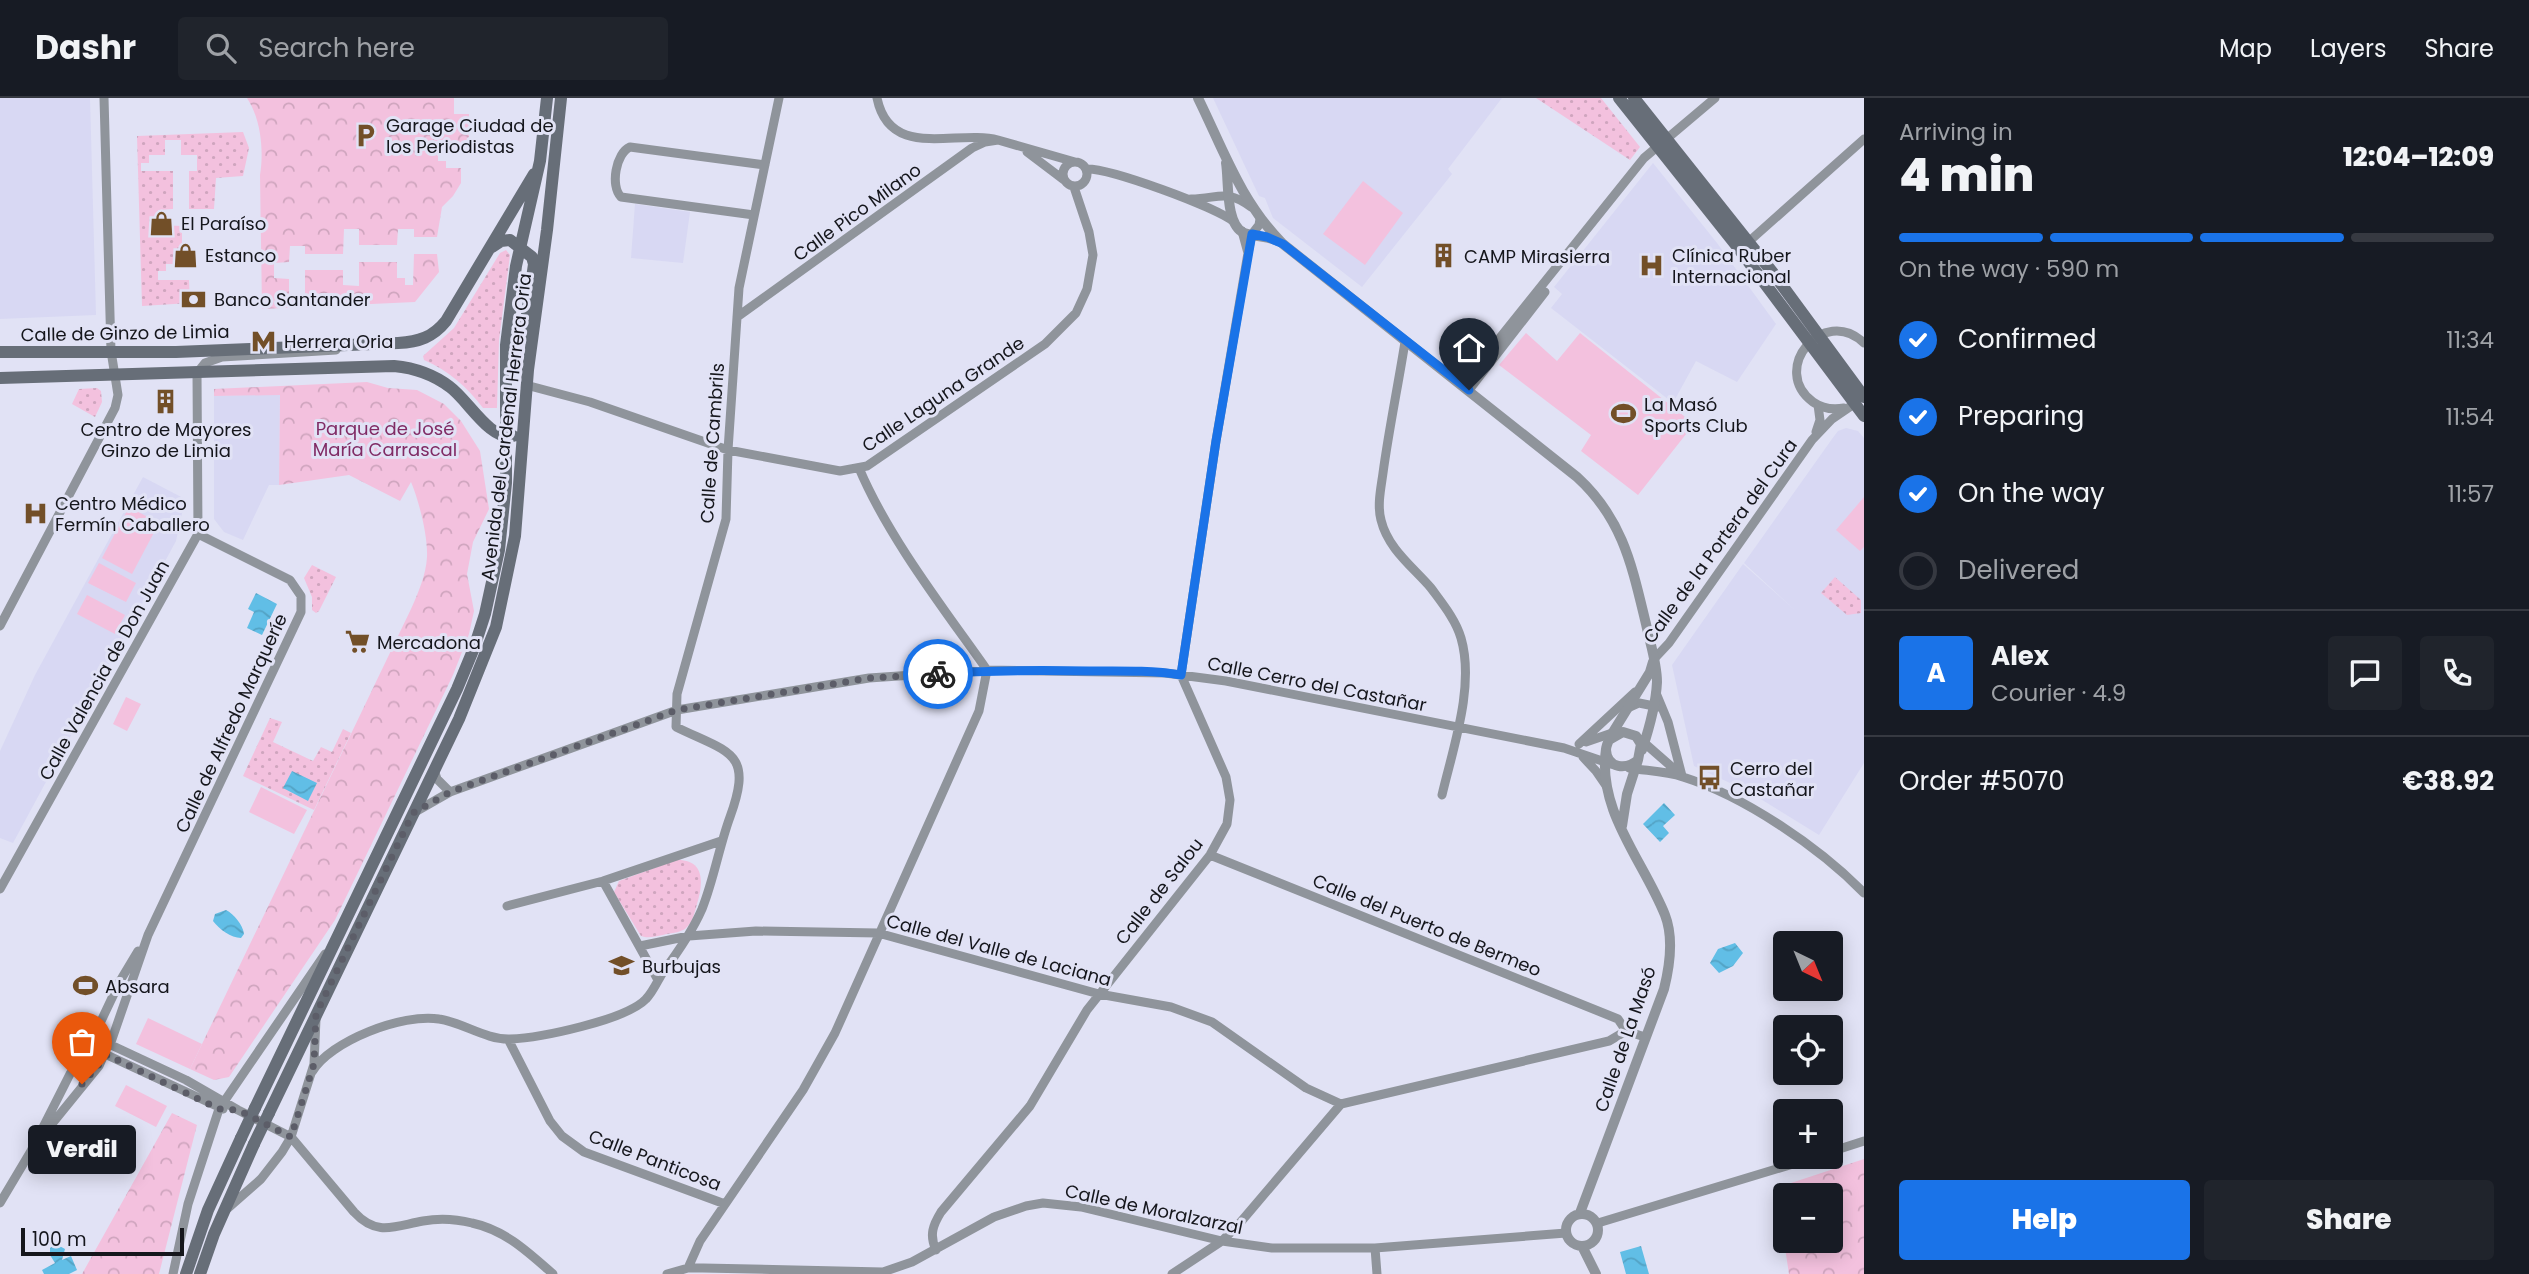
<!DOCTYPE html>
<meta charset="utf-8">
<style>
:root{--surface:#171b24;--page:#20242c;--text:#f1f3f6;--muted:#9ea1a6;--line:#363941;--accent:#1a73e8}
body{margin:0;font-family:Poppins,sans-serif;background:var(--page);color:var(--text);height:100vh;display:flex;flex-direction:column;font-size:26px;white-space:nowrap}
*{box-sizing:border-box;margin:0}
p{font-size:23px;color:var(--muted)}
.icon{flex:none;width:38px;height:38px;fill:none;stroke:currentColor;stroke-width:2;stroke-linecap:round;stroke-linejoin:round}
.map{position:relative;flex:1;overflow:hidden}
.side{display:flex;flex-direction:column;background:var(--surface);width:665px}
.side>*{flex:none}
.needle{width:46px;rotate:137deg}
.tools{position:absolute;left:1773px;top:833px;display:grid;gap:14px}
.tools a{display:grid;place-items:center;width:70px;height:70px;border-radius:7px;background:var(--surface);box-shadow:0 4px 18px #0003;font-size:35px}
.scale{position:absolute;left:21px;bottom:18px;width:163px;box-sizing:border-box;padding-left:7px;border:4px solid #15161c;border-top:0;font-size:19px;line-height:24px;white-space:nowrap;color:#15161c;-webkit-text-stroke:5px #e1e2f5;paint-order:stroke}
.pin{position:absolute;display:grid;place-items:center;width:60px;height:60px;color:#fff;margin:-72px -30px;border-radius:50% 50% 50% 0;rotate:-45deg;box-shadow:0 0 7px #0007}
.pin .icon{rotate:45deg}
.courier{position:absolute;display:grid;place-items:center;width:70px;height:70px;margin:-35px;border:5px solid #1a73e8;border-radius:50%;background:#fff;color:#222;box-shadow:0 2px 9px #0007}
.bubble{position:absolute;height:49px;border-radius:7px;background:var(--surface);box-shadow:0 4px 18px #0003;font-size:23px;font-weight:800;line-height:49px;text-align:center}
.headline em{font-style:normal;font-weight:800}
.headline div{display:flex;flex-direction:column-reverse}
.headline{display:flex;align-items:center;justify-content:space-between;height:119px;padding:0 35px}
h1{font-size:46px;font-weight:800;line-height:52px}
.bar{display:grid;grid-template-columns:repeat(4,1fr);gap:10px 7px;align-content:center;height:84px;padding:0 35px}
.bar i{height:9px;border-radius:5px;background:var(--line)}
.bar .active{background:var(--accent)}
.bar p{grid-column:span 4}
.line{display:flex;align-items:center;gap:18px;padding:0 35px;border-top:2px solid var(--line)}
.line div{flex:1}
.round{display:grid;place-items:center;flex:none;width:74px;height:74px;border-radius:7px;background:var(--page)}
ol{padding:0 35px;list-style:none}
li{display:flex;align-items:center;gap:21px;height:77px}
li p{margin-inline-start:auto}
li .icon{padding:7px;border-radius:50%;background:var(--accent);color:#fff;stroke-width:4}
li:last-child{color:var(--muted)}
li i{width:38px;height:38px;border:4px solid var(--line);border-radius:50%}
.cta{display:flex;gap:14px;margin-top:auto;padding:14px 35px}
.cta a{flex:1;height:80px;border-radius:7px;background:var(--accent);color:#fff;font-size:28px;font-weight:800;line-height:80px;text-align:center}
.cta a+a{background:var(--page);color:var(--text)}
header{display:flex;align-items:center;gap:42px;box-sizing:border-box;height:98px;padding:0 35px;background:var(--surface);border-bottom:2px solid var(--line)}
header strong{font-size:33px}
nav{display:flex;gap:38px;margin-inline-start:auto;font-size:24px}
.search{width:490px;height:63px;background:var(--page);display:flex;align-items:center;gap:18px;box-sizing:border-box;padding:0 24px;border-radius:7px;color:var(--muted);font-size:26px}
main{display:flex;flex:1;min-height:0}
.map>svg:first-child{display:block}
.built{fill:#d8d8f3}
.grass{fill:#f3c1de}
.park{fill:url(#park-crowns);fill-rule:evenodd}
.garden{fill:url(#garden-dots)}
.water{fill:url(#water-waves)}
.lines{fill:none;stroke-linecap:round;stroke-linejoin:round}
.minor{stroke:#8f949b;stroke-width:9}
.tertiary{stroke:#8f949b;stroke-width:10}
.secondary{stroke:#676e78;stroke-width:12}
.secondary-bridge{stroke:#676e78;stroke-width:12}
.done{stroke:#5c5d68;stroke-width:7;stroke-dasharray:0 12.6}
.route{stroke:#1a73e8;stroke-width:9}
.labels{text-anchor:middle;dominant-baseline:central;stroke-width:6;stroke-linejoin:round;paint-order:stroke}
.poi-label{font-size:18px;fill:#15161c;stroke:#e1e2f5;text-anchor:start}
.street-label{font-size:18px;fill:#15161c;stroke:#e1e2f5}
.park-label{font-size:18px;fill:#802b65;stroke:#e1e2f5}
</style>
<header>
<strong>Dashr</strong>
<div class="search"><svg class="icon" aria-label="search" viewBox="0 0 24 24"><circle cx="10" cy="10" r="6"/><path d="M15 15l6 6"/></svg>Search here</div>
<nav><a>Map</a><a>Layers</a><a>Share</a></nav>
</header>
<main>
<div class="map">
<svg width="1864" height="1176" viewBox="0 0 1864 1176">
<defs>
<pattern id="park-crowns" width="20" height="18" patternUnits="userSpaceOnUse" patternTransform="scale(1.75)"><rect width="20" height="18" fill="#f3c1de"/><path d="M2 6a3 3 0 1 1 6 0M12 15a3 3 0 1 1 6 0" fill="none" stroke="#cfa5be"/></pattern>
<pattern id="garden-dots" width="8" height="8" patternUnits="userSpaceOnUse" patternTransform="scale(1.75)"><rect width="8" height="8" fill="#f3c1de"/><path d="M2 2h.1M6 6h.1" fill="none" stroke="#cfa5be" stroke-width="1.8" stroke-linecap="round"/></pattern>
<pattern id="water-waves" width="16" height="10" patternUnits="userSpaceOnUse" patternTransform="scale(1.75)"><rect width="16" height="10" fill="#61bee6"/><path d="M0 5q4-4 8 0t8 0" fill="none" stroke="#53a3c5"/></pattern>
</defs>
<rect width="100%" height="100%" fill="#e1e2f5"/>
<path class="built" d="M0,0H90L96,217L0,221Z
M1213,0H1502L1448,71L1452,76L1362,189L1273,120L1265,100L1259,98Z
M1653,65L1717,145L1776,226L1737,284L1696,263L1673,305L1551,210L1562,196L1554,189Z
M635,106L690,114L683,165L631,160Z
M280,296L279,387H269L243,442L224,434L214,421V298Z
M1846,330L1858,333L1864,340V665L1819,737L1751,695L1694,668L1672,567L1743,466L1796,513L1744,465L1832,341L1838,333Z
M143,379L185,401L176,443L13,745L0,740V653L35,577Z"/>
<path class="grass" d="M1363,83L1403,115L1365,167L1323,136Z
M1526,235L1557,263L1580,235L1694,326L1638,397L1581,353L1591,337L1499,267Z
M1864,399V449L1860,453L1836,432Z
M129,409L159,425L132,476L102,460Z
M99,465L136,485L126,504L88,485Z
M87,497L125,517L115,536L77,516Z
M126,599L141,606L127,633L113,626Z
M261,689L307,712L294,736L249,714Z
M148,920L202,946L190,971L136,946Z
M126,987L167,1008L156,1029L115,1008Z"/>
<path class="park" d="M247,0H458H454V16H469V54H438V63H446V70H461V85L453,98L442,109L437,139H414V131H398L397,147H359V131H344L343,156H305V148H290L289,164L274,165V180L289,181V196H297V204H305V172H343V187L359,188V164H397V180H405V187H413L414,156H437L439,174L415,204L262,211L260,77C264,53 261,21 247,0Z
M367,284L388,290L417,292L444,306L461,323L480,353L489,411L473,444L467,476L474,513L469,536L453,577L335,822L229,979L214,982L190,971L411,511C418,495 426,477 427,459C428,438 419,403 411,384L400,403L349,377L279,387L280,297L214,298V291Z
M172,1015L197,1027L159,1176H82Z
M1864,1061V1176H1789L1776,1090ZM1830,1097V1143H1785V1097Z"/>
<path class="garden" d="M1536,0H1601L1640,49L1630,62Z
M243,34L249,50L243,78L216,80L214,111H189V73H197V57H181V42H165V57H149V65H141V73H173V111L158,112V127L182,128V166H166V173H158V182H189L190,205L142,208L137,38Z
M506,152L510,157L499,242L497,310H483C466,288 449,273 424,262L423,258L454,230L500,155Z
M97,290L101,293L102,304L95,319L72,306L79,291Z
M312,467L336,479L319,513L316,515L312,512V499L304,480Z
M1835,479L1861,502V515L1847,517L1821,495Z
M270,620L282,624L273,644L313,663L321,649L332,654L343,631L351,635L314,712L243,678Z
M676,762C706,761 703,786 697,806C694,816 693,824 685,831C679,835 670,835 663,837C655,838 649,841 641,838L614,794L619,783Z"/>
<path class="water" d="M256,495L277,506L262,537L247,530L254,514L248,511Z
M292,673L317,685L308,703L283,690Z
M1664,705L1675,717L1663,728L1669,735L1660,744L1643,726Z
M226,812C234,816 243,827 244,836L241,840C231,840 219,831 213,823L215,816Z
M1735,845L1743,855L1733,868L1719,875L1710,865L1718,851Z
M56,1146L65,1151L62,1162L71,1158L77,1172L69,1176H44L42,1172L55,1165L50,1157V1150Z
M1641,1148L1649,1176H1626L1620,1154Z"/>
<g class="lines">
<path class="minor" d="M998,42L1075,64
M1027,54L1064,82
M1063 76a12 12 0 1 1 24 0a12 12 0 1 1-24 0Z
M1086,71C1110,70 1216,109 1234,124
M1191,101C1218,101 1226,90 1251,109
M754,117L621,99C610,88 616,55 630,49L765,67
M1242,133L1248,155L1252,136L1259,127L1260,121
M1745,147L1864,41
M737,219L972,50L985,44L998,42C957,31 890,63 877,0
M1405,244C1398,288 1389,331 1383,375C1381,390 1377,407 1381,422C1388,451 1413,469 1431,490C1442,505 1456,522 1461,540C1475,588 1453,650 1442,697
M526,287L590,304L728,352L840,373L867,368L1045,246L1076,215L1087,191L1093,157L1089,134L1074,89
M1462,287L1644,60L1715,0
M1469,292L1545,194
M1844,310C1833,312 1823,311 1813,304C1769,272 1823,206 1864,245
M1816,334L1820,322L1818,307
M0,528L115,310L118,297L111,253L104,0
M1654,561L1669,545L1812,342L1832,321L1854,306
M1656,595L1668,624L1682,678
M1628,610L1639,605L1659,609
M1641,642L1681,677
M1586,644L1615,634
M1579,646L1635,594
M1583,659L1596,673L1607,689
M1629,670C1647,673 1666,673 1683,679C1744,698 1819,749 1864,795
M434,672L437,681L450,694
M415,714L450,694L677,612L869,580L987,572L1165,575L1226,583L1564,650L1611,666
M1210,757L1618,921L1626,933
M603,783L658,882
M0,791L198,436L197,275L205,265L222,259L336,252
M507,808L603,783L721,743
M640,848L689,838L756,833L878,835L1099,896L1171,909L1212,924L1306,990L1341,1006L1609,943L1626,933
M1626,933L1645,939
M94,938L120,883L138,853
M508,941L550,1023L562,1038L584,1054L725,1106
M111,944L148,837L301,514V498L290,482L198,436
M111,947L186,982L238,1012L291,1039L354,1114C377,1139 395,1128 423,1123C439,1120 456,1121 472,1125C505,1132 528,1154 553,1176
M88,952V944L98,936L106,938L111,947
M107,957L223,1011
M312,974C330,943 403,915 439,921C462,924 486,942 510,941C540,940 626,922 646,901C653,894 658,882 663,874C678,854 692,834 702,811C714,781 719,749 730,719C754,653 729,655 676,629L677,596L726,421L728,352L739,190L779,0
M47,1032L99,968L103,959
M1830,1054L1864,1043
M0,1105L31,1053L70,976L88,952
M228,1110L261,1081L282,1054L291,1039L314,966L316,921
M1598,1125L1816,1059
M1375,1150L1377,1176
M936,1152C929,1137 933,1127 941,1114L1030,1008L1087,912L1210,757L1227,726L1230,702L1226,679L1181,577L1216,343L1248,155
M688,1170L700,1143L803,992L835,935L979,613L987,572C944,511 888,439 859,370
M173,1176L188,1106L219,1011L325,856
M667,1176L688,1170H703L883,1174L912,1164L994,1119L1026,1108L1043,1105L1081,1109L1222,1143L1272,1150H1375L1566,1135
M1172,1176L1222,1143L1239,1126L1341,1006"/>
<path class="tertiary" d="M1198,0C1224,53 1241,104 1283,146L1577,379C1623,421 1632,468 1646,526C1650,545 1657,565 1657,584C1656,605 1649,631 1642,652
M1226,65C1229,82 1225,127 1244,135C1255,139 1267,138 1278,143
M1609,642L1623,634L1636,638L1641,646L1638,662C1627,672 1607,671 1606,652C1606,646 1610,640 1613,634L1650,574L1653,564
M1622,728L1627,696L1638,662
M1580,1115L1664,891C1670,867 1674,840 1665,817C1643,762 1597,713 1606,651
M1566 1132a16 16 0 1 1 32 0a16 16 0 1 1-32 0Z
M1582,1148L1596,1176"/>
<path class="secondary" d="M1619,0L1736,147L1864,318
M1634,0L1773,175L1864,299
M492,149L501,143L510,142L532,159L534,166L524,238
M0,254H176L398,245C419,244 433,239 446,223L534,76
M0,280L394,268C415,270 433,276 450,289C468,302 490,343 513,338
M255,1010L457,591L474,550L485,516L499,452L506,385V247L516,168L540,63L547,0
M269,1015L459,621L496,529L515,438L528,272L547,132L561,0
M186,1176L208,1112L241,1040
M200,1176L214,1136L254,1046"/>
<path class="secondary-bridge" d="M241,1040L255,1010
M254,1046L269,1015"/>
</g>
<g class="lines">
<path class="done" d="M82,986L107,957L219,1011L238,1012L291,1039L314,966L316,916L413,715L450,694L677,612L869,580L938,576"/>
<path class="route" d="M938,576C989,572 1039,572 1089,573C1120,573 1150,572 1181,577L1216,343L1252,136L1267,139L1283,146L1469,292"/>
</g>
<defs>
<symbol id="parking-bare" viewBox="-9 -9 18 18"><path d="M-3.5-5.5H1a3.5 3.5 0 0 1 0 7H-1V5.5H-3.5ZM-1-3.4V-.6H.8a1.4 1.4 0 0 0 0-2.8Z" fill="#724f28" stroke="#e1e2f5" stroke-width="2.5" paint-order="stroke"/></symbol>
<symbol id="shop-bare" viewBox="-9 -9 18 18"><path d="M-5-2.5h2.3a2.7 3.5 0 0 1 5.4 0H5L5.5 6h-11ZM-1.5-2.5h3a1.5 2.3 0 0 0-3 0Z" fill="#724f28" stroke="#e1e2f5" stroke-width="2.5" paint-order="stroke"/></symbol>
<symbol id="building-bare" viewBox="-9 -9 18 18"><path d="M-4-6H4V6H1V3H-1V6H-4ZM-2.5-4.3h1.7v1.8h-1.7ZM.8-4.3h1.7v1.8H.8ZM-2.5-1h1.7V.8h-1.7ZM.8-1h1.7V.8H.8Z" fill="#724f28" stroke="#e1e2f5" stroke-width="2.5" paint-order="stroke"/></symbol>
<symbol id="hospital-bare" viewBox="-9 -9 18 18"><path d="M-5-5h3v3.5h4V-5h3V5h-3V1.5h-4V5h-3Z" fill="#724f28" stroke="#e1e2f5" stroke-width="2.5" paint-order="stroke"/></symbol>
<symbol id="bank-bare" viewBox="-9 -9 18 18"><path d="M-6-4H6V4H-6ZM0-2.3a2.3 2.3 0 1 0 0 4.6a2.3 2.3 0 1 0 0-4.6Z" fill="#724f28" stroke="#e1e2f5" stroke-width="2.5" paint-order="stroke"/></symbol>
<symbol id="metro-bare" viewBox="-9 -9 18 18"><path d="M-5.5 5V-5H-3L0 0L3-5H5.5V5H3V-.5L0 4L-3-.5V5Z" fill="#724f28" stroke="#e1e2f5" stroke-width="2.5" paint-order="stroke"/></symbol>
<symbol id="stadium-bare" viewBox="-9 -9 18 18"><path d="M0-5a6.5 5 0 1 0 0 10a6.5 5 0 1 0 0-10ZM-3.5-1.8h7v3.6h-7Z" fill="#724f28" stroke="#e1e2f5" stroke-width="2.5" paint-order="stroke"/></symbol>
<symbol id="supermarket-bare" viewBox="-9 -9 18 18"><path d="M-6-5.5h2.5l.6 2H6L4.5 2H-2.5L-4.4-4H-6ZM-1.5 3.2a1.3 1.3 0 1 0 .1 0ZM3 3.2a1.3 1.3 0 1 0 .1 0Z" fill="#724f28" stroke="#e1e2f5" stroke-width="2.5" paint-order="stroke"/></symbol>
<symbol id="bus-bare" viewBox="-9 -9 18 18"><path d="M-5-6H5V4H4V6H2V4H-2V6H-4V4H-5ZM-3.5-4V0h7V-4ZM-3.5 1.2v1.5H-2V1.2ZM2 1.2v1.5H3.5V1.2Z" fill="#724f28" stroke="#e1e2f5" stroke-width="2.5" paint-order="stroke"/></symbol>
<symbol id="school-bare" viewBox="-9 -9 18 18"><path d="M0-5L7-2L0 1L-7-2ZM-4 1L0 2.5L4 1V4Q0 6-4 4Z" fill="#724f28" stroke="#e1e2f5" stroke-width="2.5" paint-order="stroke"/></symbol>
</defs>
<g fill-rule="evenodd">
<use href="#parking-bare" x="348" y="20" width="35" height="35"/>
<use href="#shop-bare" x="144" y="108" width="35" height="35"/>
<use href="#shop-bare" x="168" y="140" width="35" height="35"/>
<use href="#building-bare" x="1426" y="140" width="35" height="35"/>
<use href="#hospital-bare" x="1634" y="150" width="35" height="35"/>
<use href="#bank-bare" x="176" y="184" width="35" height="35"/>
<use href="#metro-bare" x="246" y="226" width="35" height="35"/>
<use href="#building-bare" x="148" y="286" width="35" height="35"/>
<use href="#stadium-bare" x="1606" y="298" width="35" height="35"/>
<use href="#hospital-bare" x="18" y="398" width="35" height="35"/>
<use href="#supermarket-bare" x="340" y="526" width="35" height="35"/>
<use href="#bus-bare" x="1692" y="662" width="35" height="35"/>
<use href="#school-bare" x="604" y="850" width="35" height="35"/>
<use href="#stadium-bare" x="68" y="870" width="35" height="35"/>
</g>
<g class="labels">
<g class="poi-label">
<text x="386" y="27">Garage Ciudad de<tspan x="386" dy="21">los Periodistas</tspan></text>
<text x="181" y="125">El Paraíso</text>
<text x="205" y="157">Estanco</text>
<text x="1672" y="157">Clínica Ruber<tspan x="1672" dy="21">Internacional</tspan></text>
<text x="1464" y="158">CAMP Mirasierra</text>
<text x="214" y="201">Banco Santander</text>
<text x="284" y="243">Herrera Oria</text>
<text x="1644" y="306">La Masó<tspan x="1644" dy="21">Sports Club</tspan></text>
<text x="166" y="331" text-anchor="middle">Centro de Mayores<tspan x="166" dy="21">Ginzo de Limia</tspan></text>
<text x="55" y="405">Centro Médico<tspan x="55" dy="21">Fermín Caballero</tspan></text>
<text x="377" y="544">Mercadona</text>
<text x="1730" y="670">Cerro del<tspan x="1730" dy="21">Castañar</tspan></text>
<text x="642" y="868">Burbujas</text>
<text x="105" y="888">Absara</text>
</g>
<g class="street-label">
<text transform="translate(857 114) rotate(-36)">Calle Pico Milano</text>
<text transform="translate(125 235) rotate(-1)">Calle de Ginzo de Limia</text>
<text transform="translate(943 296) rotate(-34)">Calle Laguna Grande</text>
<text transform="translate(506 329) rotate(-83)">Avenida del Cardenal Herrera Oria</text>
<text transform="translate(712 345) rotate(-86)">Calle de Cambrils</text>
<text transform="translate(1720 443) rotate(-54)">Calle de la Portera del Cura</text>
<text transform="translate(104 572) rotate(-61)">Calle Valencia de Don Juan</text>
<text transform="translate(1317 586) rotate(11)">Calle Cerro del Castañar</text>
<text transform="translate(231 625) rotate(-65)">Calle de Alfredo Marqueríe</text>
<text transform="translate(1159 793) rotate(-52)">Calle de Salou</text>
<text transform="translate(1427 827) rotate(22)">Calle del Puerto de Bermeo</text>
<text transform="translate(999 852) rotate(15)">Calle del Valle de Laciana</text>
<text transform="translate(1625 941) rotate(-71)">Calle de La Masó</text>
<text transform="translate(655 1062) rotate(21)">Calle Panticosa</text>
<text transform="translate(1154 1111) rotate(12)">Calle de Moralzarzal</text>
</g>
<g class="park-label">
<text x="385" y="330">Parque de José<tspan x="385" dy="21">María Carrascal</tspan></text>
</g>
</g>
</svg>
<div class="tools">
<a><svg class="needle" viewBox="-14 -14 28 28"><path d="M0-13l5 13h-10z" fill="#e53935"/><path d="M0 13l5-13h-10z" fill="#9ea1a6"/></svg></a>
<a><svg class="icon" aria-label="locate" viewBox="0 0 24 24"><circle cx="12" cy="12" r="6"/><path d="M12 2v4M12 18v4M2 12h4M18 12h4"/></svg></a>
<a>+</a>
<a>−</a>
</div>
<div class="scale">100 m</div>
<div class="pin" style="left:82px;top:986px;background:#ea580c"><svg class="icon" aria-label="bag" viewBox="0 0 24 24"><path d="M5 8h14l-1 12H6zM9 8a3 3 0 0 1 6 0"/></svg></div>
<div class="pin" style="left:1469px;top:292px;background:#1f2937"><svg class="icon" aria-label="home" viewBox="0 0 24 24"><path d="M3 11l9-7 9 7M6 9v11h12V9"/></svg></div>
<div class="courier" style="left:938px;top:576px"><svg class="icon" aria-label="bike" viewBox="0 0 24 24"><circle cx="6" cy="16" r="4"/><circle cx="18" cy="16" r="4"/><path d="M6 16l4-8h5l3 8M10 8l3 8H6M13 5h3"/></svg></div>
<div class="bubble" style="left:28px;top:1027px;width:108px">Verdil</div>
</div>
<section class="side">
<div class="headline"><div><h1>4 min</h1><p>Arriving in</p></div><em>12:04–12:09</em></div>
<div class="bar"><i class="active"></i><i class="active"></i><i class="active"></i><i></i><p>On the way · 590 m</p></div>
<ol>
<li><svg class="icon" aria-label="check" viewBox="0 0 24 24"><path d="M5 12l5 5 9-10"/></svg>Confirmed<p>11:34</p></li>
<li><svg class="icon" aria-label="check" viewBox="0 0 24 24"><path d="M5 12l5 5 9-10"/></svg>Preparing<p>11:54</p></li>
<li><svg class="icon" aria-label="check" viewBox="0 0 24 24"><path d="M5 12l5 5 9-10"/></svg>On the way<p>11:57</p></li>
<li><i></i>Delivered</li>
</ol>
<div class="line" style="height:126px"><b class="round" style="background:var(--accent);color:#fff">A</b><div><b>Alex</b><p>Courier · 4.9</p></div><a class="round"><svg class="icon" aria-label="chat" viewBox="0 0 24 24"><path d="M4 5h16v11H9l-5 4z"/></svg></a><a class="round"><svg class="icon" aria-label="phone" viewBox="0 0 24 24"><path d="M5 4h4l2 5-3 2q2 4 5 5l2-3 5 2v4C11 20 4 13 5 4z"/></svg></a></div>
<div class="line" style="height:91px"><div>Order #5070</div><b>€38.92</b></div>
<div class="cta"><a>Help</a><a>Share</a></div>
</section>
</main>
